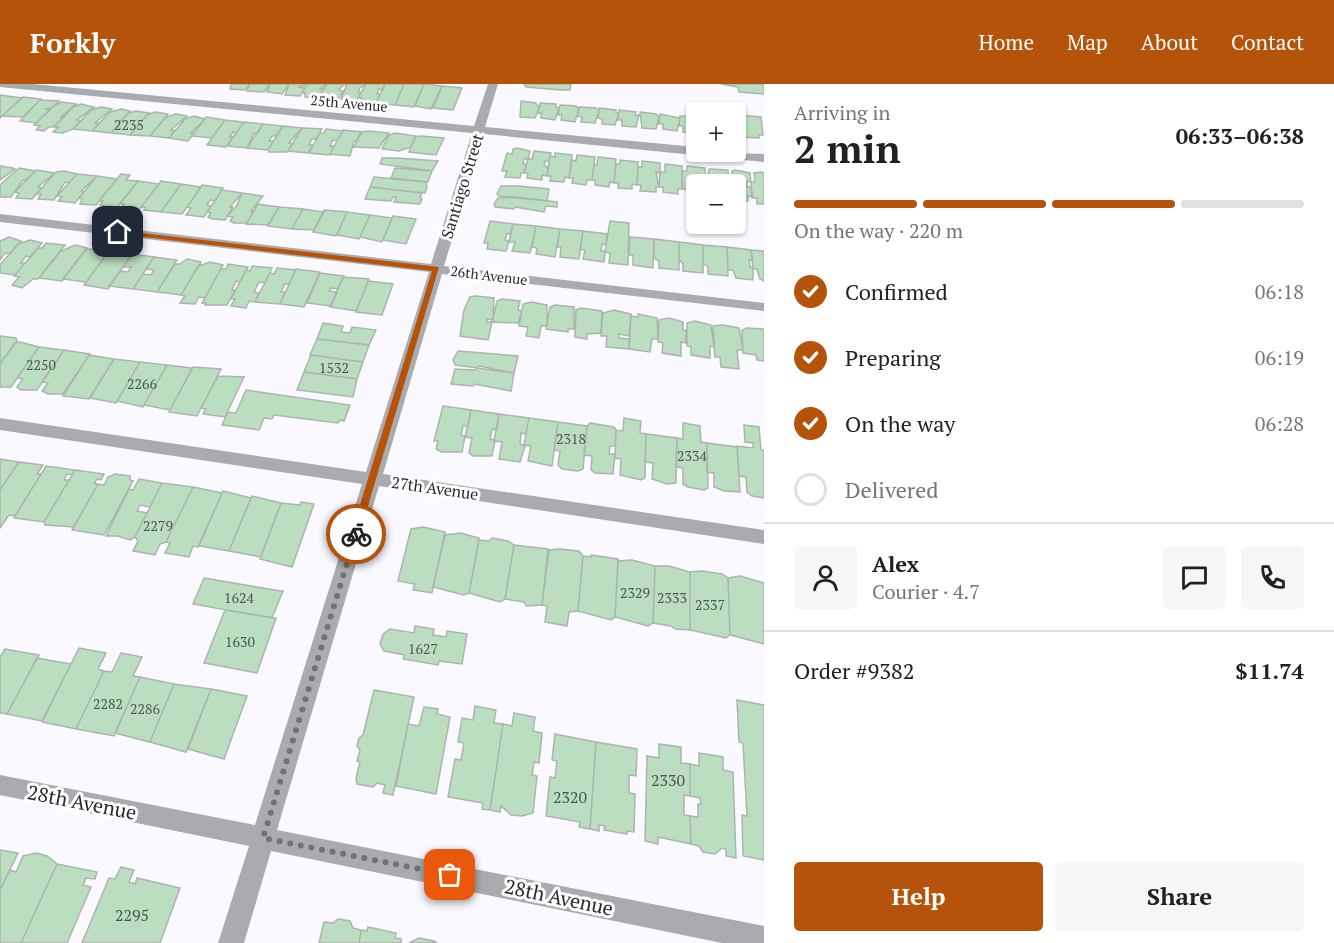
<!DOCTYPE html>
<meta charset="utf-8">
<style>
:root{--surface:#fff;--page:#f6f6f6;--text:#202124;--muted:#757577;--line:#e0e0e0;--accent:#b45309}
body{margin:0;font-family:"PT Serif",serif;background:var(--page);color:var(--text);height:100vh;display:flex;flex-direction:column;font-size:22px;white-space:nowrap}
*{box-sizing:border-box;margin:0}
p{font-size:20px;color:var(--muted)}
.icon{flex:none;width:33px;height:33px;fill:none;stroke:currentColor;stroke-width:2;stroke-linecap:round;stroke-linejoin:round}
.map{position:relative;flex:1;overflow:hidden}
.side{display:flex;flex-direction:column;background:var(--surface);width:570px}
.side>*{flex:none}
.buttons{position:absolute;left:686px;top:18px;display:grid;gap:12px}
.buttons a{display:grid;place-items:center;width:60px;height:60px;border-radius:6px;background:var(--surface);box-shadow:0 2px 4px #0004;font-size:30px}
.pin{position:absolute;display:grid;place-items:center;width:51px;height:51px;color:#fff;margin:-26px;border-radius:12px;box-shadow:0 3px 9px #0006}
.courier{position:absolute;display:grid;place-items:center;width:60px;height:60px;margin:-30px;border:4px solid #b45309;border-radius:50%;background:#fff;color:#222;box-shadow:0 2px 8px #0007}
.headline em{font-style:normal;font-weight:800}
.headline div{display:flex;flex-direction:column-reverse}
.headline{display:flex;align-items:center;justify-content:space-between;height:102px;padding:0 30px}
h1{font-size:39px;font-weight:800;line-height:45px}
.bar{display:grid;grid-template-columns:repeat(4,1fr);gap:9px 6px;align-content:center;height:72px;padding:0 30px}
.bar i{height:8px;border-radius:4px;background:var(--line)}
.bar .on{background:var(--accent)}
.bar p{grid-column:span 4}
.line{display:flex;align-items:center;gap:15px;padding:0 30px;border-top:2px solid var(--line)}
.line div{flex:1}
.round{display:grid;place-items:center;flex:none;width:63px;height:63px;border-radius:6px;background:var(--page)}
ol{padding:0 30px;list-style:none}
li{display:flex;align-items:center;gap:18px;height:66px}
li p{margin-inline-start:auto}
li .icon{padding:6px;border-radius:50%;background:var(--accent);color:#fff;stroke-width:4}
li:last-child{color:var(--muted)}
li i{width:33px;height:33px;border:3px solid var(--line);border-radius:50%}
.button{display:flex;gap:12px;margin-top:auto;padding:12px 30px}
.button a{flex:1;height:69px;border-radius:6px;background:var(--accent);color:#fff;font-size:24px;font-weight:800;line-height:69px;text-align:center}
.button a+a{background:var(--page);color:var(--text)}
header{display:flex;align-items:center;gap:36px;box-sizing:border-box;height:84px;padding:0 30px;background:var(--accent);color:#fff}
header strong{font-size:28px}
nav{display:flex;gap:33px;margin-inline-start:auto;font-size:21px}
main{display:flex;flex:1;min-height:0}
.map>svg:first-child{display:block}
.building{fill:#badebf;stroke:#acb4ad;stroke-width:1.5}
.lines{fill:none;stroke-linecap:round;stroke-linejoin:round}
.minor{fill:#aaabaf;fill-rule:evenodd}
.route{fill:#b45309}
.done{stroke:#727276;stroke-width:6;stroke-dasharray:0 10.8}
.labels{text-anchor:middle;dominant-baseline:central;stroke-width:6;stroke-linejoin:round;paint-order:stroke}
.far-street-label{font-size:14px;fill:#29292d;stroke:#fff}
.number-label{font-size:14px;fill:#4d5652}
.street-label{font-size:16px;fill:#29292d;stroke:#fff}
.near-number-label{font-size:16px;fill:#4d5652}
.near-street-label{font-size:20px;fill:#29292d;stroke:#fff}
</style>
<header>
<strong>Forkly</strong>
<nav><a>Home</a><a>Map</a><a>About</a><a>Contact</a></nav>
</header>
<main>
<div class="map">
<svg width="764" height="859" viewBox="0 0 764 859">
<rect width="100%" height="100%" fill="#f9f9ff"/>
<path class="building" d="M231,0H250L245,6L230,5Z
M250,0H270L264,8L247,7Z
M270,0H289L282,10L267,8Z
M289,0H307L299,3L305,4L300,12L285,11Z
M307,0H327L320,5H324L318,14L305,13V9H302Z
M327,0H347L342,2L339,6L343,7L338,16L322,14L324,11H320Z
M347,0H366L360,4L358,8H361L356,18L341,15Z
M366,0H385L383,6L379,5L377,10H380L376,19L362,18V14H358Z
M385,0H404L395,21L376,19Z
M404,0H424L414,23L395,21Z
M424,0L442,2L431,25L415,22Z
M524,0H571L570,6H560L526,3Z
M721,0H764V10L739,8L738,3Z
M442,2L462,4L453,26L433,24Z
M0,11L22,14L0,34Z
M23,13L41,15L23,33L2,32Z
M40,16L59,17L52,24L45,25L50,26L36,39L20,37Z
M521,17L536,19V21L540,22L535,34L520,33Z
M62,18L76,20L61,33H64L53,43H49L44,47L36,46L40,42L34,41L55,21Z
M540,19L556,20V23L559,24L555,36L541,34V29H538Z
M81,20L94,23L77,36L81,37L73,45L62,49L53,48L58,43H54L73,23Z
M560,21L576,22L579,25L575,38L561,36L562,31H558Z
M101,23L112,25L95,39H99L92,47L73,45L91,26Z
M579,23L596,24L599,27L595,39L581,38L582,33L577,32Z
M599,24L616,26V29H619L615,41L602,40V35L598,34Z
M121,25L130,27L111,49L92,47L110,28Z
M619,26L636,28L635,31H639L636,43L622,42V36H618Z
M136,27L149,29L130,51L111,49L128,29Z
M155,28L168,30L150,52L130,51L147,31Z
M640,28L656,30L659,33L656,45L642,44Z
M176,30L187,32L171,46L175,47L169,54L150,52L166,33Z
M660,30L680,34L677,47L663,45V40H659Z
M735,31H740L741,49H738V53L735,52Z
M740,31L761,33L763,51H759V54L742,53Z
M194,32L205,35L191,49H194L188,57L169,54L185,35Z
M680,32L696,33V49L683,48V42H679Z
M206,33L225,36L212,54L192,52Z
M225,36L244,38L236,49L233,48L230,53H233L226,63L207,61Z
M244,38L263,40L257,50L254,49L247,64L227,62Z
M263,40L283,42L276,52H272L269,57H273L268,66L247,64Z
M283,42L302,44L289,59L293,60L287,68H269L268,66Z
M302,44L322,45L316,55H312L309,61H313L308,69L288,67Z
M326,45L343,47L337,57L333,56L330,62H334L330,71L309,69L320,49H324Z
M343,46L362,48L357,57H354L350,72L330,70Z
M369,47L389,49L379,64L354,63L361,48Z
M395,49L416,52L411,63L399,67L382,65L389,51Z
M421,52L444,54L436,71L409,68L415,53Z
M517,64L530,67L528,75H524L523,80H526L524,89H521L520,94L505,93L507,87H502L507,69L512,70L513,65Z
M534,67L551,69L549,77H545L544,82L548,83L547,92L542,91V96L527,94L528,89H524L528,75H532Z
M555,69L572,71L569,94L565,93L564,98L550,97L551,92H547L550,72L555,73Z
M577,71L595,73L592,96H587L586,101L572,99L573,94H569L572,76L576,77Z
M598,73L616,75L614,99L610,98L609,103L595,101V96H592L594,81H597Z
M382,74H397L438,77L432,87L380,80Z
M620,76L638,78L637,101L632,100V105L618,104V99H614L616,80H620Z
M642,77L660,79V89L656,88L659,103H656V108L640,107L641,101H637L638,83H642Z
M665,80L682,82V105H678V110L663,108V103H659L660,88H665Z
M0,82L13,84L15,85L0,96Z
M687,82L705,84L706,100H696V112L687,111V106L682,105V87H687Z
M19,84L35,87L26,96H23L11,113H0V101Z
M395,84L432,87L428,98L391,94Z
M709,85L728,86L729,100H706Z
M36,86L55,89L38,103L42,104L32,115L16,114L19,109L15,108Z
M735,86L750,89L751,98L747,97V103H751L753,113L748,112V117L735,116V100H729L728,94L732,95V87Z
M64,87L77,90L69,99L65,98L54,116L38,115L41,110H36L56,88Z
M761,88L764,89V120H757V114H752L751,98H755L754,89Z
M77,90L97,92L81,107L84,108L75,119L58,117L62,113L57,112Z
M121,90L130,91L126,96L138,97L117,123L100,121L103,117H99Z
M97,92L117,95L96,121L80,120L82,115L79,114Z
M374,93L426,98L427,103L425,109L370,103Z
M138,97L159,100L138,127L120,125L124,120H120Z
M161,97L181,100L161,128L144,126L145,123H141Z
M181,100L201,103L182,130L161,128Z
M202,101L223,104L215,117L210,116L207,121L211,122L204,133L186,131L191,124L187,123Z
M501,102H518L549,105L547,117L499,112L497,110Z
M370,103L422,109L420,114L422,115L420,120L394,118L396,113H393L391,117L365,115Z
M222,106L242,109L230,123H233L225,136L212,135L208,133L211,129L207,128Z
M242,109L263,112L251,127H254L247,139H234L230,137L233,133L227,132L236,123Z
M515,113L557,118V123L546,122L544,128L515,123L514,125L495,123L494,120L498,114Z
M258,120L279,123L268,141L246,140Z
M279,123L303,125L292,145L268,142Z
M303,125L324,128L314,146L292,145Z
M324,126L347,128L336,152L313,148Z
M347,128L370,131L359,155L337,151Z
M370,131L392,134L382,158L360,153Z
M393,132L416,135L406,160L383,156Z
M490,137L513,140L510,150H507L505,156L509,157L506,167L487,165L488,159H484Z
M610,137L629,139L628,181L609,179L610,169L605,168Z
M513,140L536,142L530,169L512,167L515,158H509Z
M536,142L560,145L555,173L536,170L537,164L532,163Z
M560,145L583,147L579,175L560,173L561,163H557Z
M583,147L607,150L606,161L602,160L601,167H605L604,178L583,175L585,166L580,165Z
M9,153L21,157L10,170L5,169L0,176V157Z
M630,153L654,155L653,184L633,181V171H629Z
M654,155L679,158V186L659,184V177L654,174Z
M30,156L42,159L30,173L26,172L21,179H25L15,191L0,189V181L18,160Z
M679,158L703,161V189L683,187V180L679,176Z
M46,159L65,161L38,195H33L22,204L12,201L19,193L14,192L38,164H42Z
M75,161L87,164L62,197L39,194L61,167Z
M703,161L727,163L728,192L708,190V183L703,179Z
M727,163L751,166L753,177L749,176L750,183L753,184V196L736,194L733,186H728Z
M90,165L109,167L86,198L63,195L85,166Z
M751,166L764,167V197L760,195L757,185H753Z
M109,167L132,170L108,205L84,201Z
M132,170L154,173L133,205L109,202L120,187L128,188L131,183H123Z
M154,173L177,176L157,208L133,205L143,190L151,191L154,186L146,185Z
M187,175L201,178L181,211L157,208L175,180H180Z
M210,178L223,181L205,214L199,213L195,220L180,219L185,212L181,211L198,182Z
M228,180L248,183L240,198L236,197L232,206H235L227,221H205L206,219H202L221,185H226Z
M252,182L272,184L265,199L259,198L254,208L259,209L255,218L249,217L246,224L231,222L235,215H231L246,186L250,187Z
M277,184L296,186L289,200H285L281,208H285L280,220L255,218L270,189L274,190Z
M296,185L320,188L304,223L280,220Z
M320,189L344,192L338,205L331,204L329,207L337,208L331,222L307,219Z
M343,193L369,195L356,227L330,223Z
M368,197L393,200L382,231L356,228Z
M476,212L494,214L493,236L487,235V238H492L488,256L460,252L464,226L470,213Z
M502,215L520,217L518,226L522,227L518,239L492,238L497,217Z
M532,218L547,221V242H541L539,254L526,252L528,243L519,242L523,220Z
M555,221L574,223V245H568V248L546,245L550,223Z
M581,224L602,227L601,249L587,250V255L575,253L576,226Z
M614,226L631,230L629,252L619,250V254L629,255V265L606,263L607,252H601L603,229Z
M638,230L657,234L658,255H652L650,268L629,265L631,232L638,233Z
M669,234L683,238V246H686V259L681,258V272L662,269L663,259L658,258L659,236Z
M695,237L711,241L714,263L710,262V274L691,271V263L687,262V239Z
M323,239L343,242L341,248L350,249L352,243L376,246L369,261L317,255Z
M723,241L739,244L743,266H737L739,285L721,283L720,273H715L713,242Z
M747,244L764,245V277L757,276L756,271L743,269L742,246Z
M0,252L16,254L17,257L0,280Z
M317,255L369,261L363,278L310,271Z
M20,258L39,263L11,303H0V280L15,259Z
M39,263L64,266L37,306H21L17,303L23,295L17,294Z
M64,266L90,270L63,310H48L42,307L48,299L42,298Z
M458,267L518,272L514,289L479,282L478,284L455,281L453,276Z
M89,271L114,275L89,315L63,312Z
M311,271L363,278L357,295L304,288Z
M114,275L140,278L116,319L90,314Z
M140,278L167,281L143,323L117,317Z
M167,281L192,284L170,326L144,321Z
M193,283L221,285L197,332L169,328Z
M476,284L514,289L511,307L474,300L473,302L451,300L455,285L475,286Z
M304,288L357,295L353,313L297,306Z
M218,292L244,293L225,333L203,330L206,325L201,324Z
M246,306L350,321L344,337L340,336L338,339L274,331L272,335L264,334L259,346L222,341L228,328L236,329Z
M443,322L471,326L468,342H463L461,351L465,352L462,368H442L436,365L438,357H434Z
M471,326L499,330L497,346L492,345L490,355L495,356L492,372H473L469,369L472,354L465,353Z
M499,330L529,334L526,350L521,349L520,360L525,362L520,378L499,375L502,358L494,357Z
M529,334L558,338L552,382L528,377L531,362L524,361Z
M624,334L641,337L640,349L646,350L645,394L641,396L620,391L621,375L615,374L616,346L623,347Z
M558,338L587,342L583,385L578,387L562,385L558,381L560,367L554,366Z
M590,339L614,343L616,346L615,362H610L609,370H615L613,390L595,389L591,386L592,372L584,371L587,342Z
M683,339L700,342L701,358L707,359L708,404L704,406L688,403L683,400V384L676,383L677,354L683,355Z
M744,341L759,343L761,366H764V414L752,412L747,408L746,393L739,392L737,362L753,364V359L745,358Z
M646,350L677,354L676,399L667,400L652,395L653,379L645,378Z
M707,359L737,363L740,408L724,407L714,403V389L707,388Z
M0,375L19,378L0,406Z
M19,378L43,381L37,390H41L15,432L9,431L0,444V406Z
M46,382L75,386L72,391L67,390L64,396H69L44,438L14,434Z
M75,386L104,390L101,396L97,395L94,400H98L74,443L45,441L44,438Z
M115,390L130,392V396L133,397L104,451L72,446L98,400L104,401L108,393Z
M139,395L162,399L150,423L140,421L137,427L147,429L135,453L130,456L118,452H106L129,405L133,406Z
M162,399L193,403L166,458L160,460L155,471L133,467L138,457L135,453Z
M193,403L222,409L198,463L193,462L189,473L165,469L170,459L166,458Z
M223,407L251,414L229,467L199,462Z
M252,412L281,419L261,473L229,467Z
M301,418L314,420L292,483L260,475L281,419L300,421Z
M423,443L445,448L432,509L413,506L415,500L398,497L411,445Z
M460,449L479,454L469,509L464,511L433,503L445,451Z
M492,454L508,457L514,461L505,515L500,518L469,509L479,456L489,457Z
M514,461L548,465L542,521L526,522L524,518L505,515Z
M560,465L579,467L583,472L578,527L569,528L567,542L545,538L547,522L542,521L549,466Z
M591,471L618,475L615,533L611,536L578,527L583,472L591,473Z
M632,476L655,482L653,539L648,542L615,533L618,477Z
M655,482H669L690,488V546L675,545L671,542L653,539Z
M702,487L722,490L728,494L730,551L726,554L690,546V488Z
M740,492L764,499V560L730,551L728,494Z
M204,494L281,507H283L272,534L193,520Z
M225,526L276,534L257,589L204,579Z
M415,542L434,545L433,551L446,553L447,547L467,550L462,580L439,577L438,581L403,575L405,571L384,567L380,560L383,550L390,545L414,549Z
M79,564L106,569L98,585L104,587L76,645L42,638Z
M5,565L39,571L7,630L0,629V573Z
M121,569L142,573L133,592L140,593L114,652L76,645L104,587L112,588Z
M37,574L71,580L42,637L7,630Z
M140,593L174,600L150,658L115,649Z
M174,600L211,605L186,668L150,658Z
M211,605L247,612L224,675L188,665Z
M374,606L414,613L393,711L383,709L385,701L377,699L373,703L357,700L356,694L360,678L357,677L360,666L357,662L359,654L363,651Z
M737,616L764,621V776L743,772L742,731L747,732L743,659L739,658Z
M475,622L496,626L494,639L503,640L490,726L482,725L483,719L448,713L455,675L461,676L464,659L458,658L462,634L473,636Z
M424,623L438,625L437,630L450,633L436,710L396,702L408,640L419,642Z
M514,629L535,633L533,647L542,649L539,679L534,678L532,691L537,692L533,729L522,732L511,731L501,722L500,728L490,726L503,640L512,642Z
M555,650L596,658L590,745L579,743L580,738L546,732L550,693L555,694L557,677L552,676Z
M596,658L637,665L636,692L629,691V709L635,710L634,748L627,747V750L604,746L605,742L599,741V747L590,745Z
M659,660L681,663V679L690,680V712L684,711V731L690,732L691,760L658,753V760L645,757L647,672L659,674Z
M699,669L723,673V686L733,688L736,774L726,772V765L722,764L715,770L703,768L699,762L691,760L690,732L698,733V720H701L700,714L690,712V680L699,682Z
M0,766L18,769L0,806Z
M36,769L47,772L57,780L21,859H0V806L10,786L16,788L23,772Z
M57,780L97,788L95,795L86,794L83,801L91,803L67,859H21Z
M121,783L134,786L129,798L135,800L137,794L180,804L160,859H82L109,794L115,795Z
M338,835L350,837L353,844L361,846L359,859H319L324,838L333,839Z
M368,843L396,849L395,854L401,855V859H359L361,846L367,847Z
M419,854L434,857L437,859H409Z"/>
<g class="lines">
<path class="minor" d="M0,0H33L474,42L488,0H498L485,43L696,63V68L764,70V78L484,50L444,182L764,219V227L442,190L383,390L764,446V460L379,402L277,746L764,842V859H722L271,767L244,859H218L249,762L0,711V691L255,741L362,400L0,346V334L366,388L429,188L0,138V130L431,180L472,49L0,3Z"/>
</g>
<path class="route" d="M115,146L439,183L359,452L351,450L432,187L118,150Z"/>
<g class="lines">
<path class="done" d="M356,450L263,754L450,791"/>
</g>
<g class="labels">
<g class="far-street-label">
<text transform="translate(349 19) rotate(5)">25th Avenue</text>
<text transform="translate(489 191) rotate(7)">26th Avenue</text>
</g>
<g class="number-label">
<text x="129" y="40">2235</text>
<text x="41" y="280">2250</text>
<text x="334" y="283">1532</text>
<text x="142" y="299">2266</text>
<text x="571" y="354">2318</text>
<text x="692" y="371">2334</text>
<text x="158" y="441">2279</text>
<text x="635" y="508">2329</text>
<text x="239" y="513">1624</text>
<text x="672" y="513">2333</text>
<text x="710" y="520">2337</text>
<text x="240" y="557">1630</text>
<text x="423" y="564">1627</text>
<text x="108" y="619">2282</text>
<text x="145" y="624">2286</text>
</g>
<g class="street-label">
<text transform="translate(462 102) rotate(-73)">Santiago Street</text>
<text transform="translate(435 404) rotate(8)">27th Avenue</text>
</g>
<g class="near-number-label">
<text x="668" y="696">2330</text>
<text x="570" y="713">2320</text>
<text x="132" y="831">2295</text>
</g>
<g class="near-street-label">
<text transform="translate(82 718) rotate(11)">28th Avenue</text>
<text transform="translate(559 813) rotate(12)">28th Avenue</text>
</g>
</g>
</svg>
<div class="buttons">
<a>+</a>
<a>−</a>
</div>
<div class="pin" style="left:450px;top:791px;background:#ea580c"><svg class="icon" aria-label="bag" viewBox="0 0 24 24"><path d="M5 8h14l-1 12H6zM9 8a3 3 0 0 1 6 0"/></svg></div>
<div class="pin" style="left:118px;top:148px;background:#1f2937"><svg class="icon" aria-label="home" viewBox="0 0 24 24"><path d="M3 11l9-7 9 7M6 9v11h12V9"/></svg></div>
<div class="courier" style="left:356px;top:450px"><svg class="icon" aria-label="bike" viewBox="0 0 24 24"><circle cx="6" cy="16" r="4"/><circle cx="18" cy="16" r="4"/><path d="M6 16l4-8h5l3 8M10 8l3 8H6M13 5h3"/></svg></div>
</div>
<section class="side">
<div class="headline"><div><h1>2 min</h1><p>Arriving in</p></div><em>06:33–06:38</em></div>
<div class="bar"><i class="on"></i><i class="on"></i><i class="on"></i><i></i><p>On the way · 220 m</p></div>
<ol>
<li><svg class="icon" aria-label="check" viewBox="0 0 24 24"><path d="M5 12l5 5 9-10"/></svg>Confirmed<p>06:18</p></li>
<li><svg class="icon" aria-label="check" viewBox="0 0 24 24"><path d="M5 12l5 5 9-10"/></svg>Preparing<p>06:19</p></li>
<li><svg class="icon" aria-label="check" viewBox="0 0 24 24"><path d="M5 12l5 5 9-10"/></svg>On the way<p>06:28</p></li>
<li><i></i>Delivered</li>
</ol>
<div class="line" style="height:108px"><a class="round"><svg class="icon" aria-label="person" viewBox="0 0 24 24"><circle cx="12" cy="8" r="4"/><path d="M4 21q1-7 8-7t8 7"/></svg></a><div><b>Alex</b><p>Courier · 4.7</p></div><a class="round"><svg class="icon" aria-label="chat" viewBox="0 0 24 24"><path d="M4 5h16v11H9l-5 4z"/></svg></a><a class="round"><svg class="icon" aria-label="phone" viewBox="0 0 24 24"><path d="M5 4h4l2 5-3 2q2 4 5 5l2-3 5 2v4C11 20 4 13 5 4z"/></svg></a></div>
<div class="line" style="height:78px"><div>Order #9382</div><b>$11.74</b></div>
<div class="button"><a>Help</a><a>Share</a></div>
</section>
</main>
